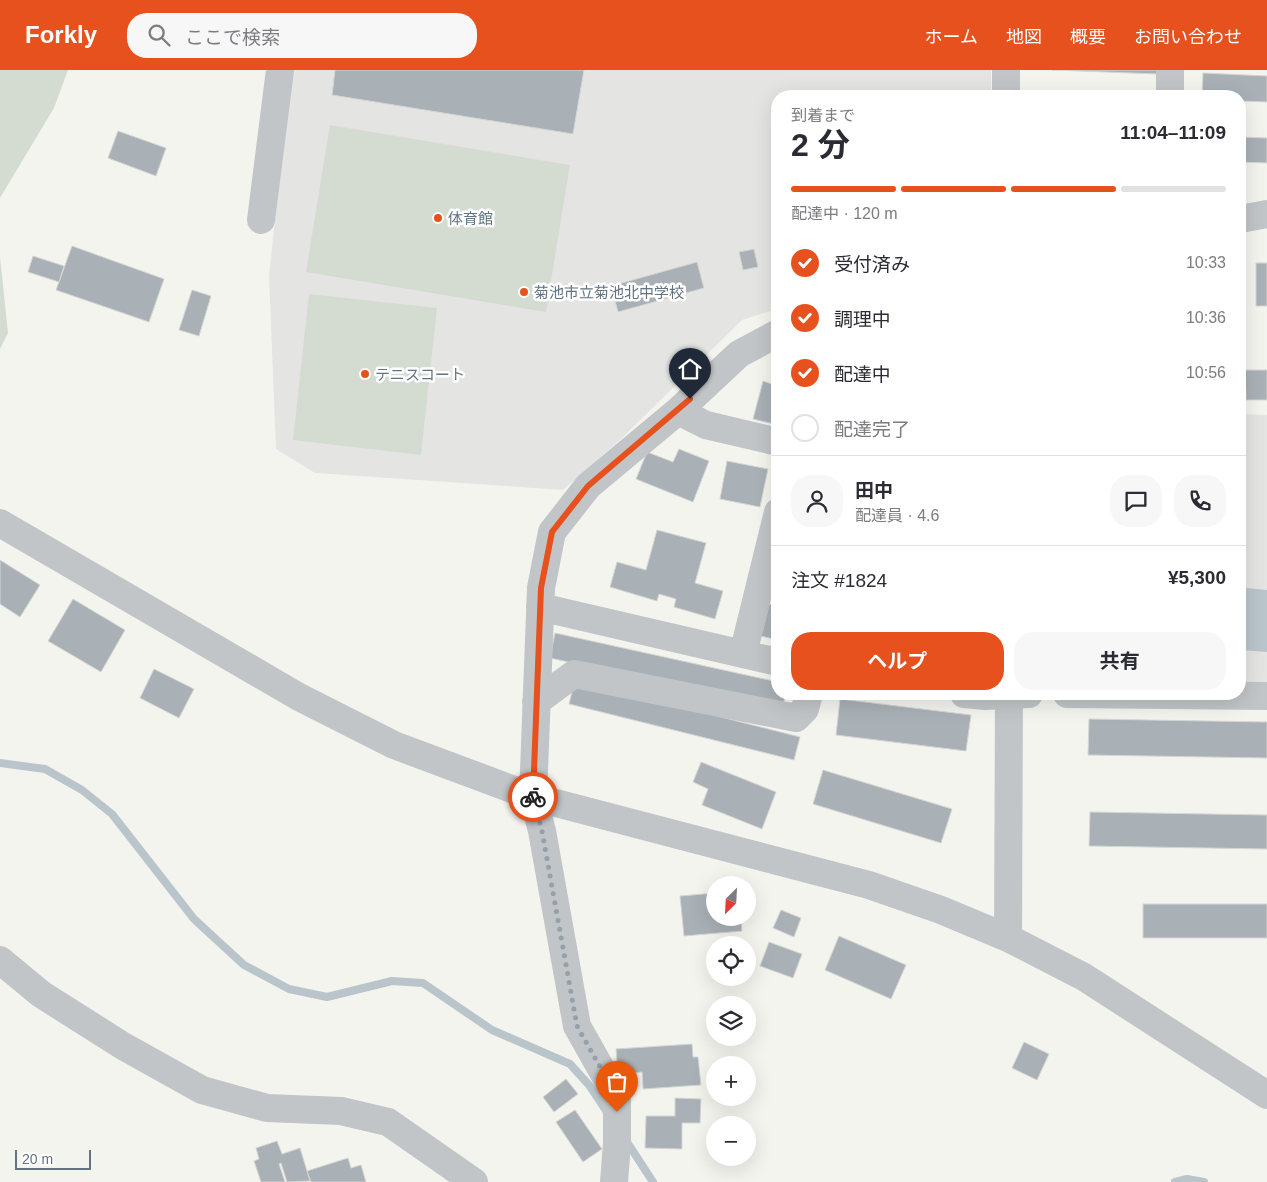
<!DOCTYPE html>
<html lang="ja">
<meta charset="utf-8">
<style>
:root{--surface:#fff;--page:#f7f7f7;--text:#2b2b33;--muted:#7c7c81;--line:#e1e1e2;--accent:#e6511e}
body{margin:0;font-family:Helvetica,"Noto Sans JP",sans-serif;background:var(--page);color:var(--text);height:100vh;display:flex;flex-direction:column;font-size:19px;white-space:nowrap}
*{box-sizing:border-box;margin:0}
p{font-size:16px;color:var(--muted)}
.icon{flex:none;width:28px;height:28px;fill:none;stroke:currentColor;stroke-width:2;stroke-linecap:round;stroke-linejoin:round}
.map{position:relative;flex:1;overflow:hidden}
.panel{position:absolute;left:771px;top:20px;width:475px;height:610px;display:flex;flex-direction:column;background:var(--surface);border-radius:20px;box-shadow:0 5px 20px #0002}
.panel>*{flex:none}
.needle{width:32px;rotate:204deg}
.buttons{position:absolute;left:706px;top:806px;display:grid;gap:10px}
.buttons a{display:grid;place-items:center;width:50px;height:50px;border-radius:50%;background:var(--surface);box-shadow:0 5px 20px #0002;font-size:25px}
.scale{position:absolute;left:15px;bottom:12px;width:76px;box-sizing:border-box;padding-left:5px;border:2px solid #627381;border-top:0;font-size:14px;line-height:18px;white-space:nowrap;color:#627381;-webkit-text-stroke:4px #fff;paint-order:stroke}
.pin{position:absolute;display:grid;place-items:center;width:42px;height:42px;color:#fff;margin:-51px -21px;border-radius:50% 50% 50% 0;rotate:-45deg;box-shadow:0 0 5px #0007}
.pin .icon{rotate:45deg}
.courier{position:absolute;display:grid;place-items:center;width:50px;height:50px;margin:-25px;border:4px solid #e6511e;border-radius:50%;background:#fff;color:#222;box-shadow:0 1px 6px #0007}
.summary em{font-style:normal;font-weight:700}
.summary div{display:flex;flex-direction:column-reverse}
.summary{display:flex;align-items:center;justify-content:space-between;height:85px;padding:0 20px}
h1{font-size:32px;font-weight:700;line-height:38px}
.bar{display:grid;grid-template-columns:repeat(4,1fr);gap:8px 5px;align-content:center;height:60px;padding:0 20px}
.bar i{height:6px;border-radius:4px;background:var(--line)}
.bar .active{background:var(--accent)}
.bar p{grid-column:span 4}
.line{display:flex;align-items:center;gap:12px;padding:0 20px;border-top:1px solid var(--line)}
.line div{flex:1}
.round{display:grid;place-items:center;flex:none;width:52px;height:52px;border-radius:20px;background:var(--page)}
ol{padding:0 20px;list-style:none}
li{display:flex;align-items:center;gap:15px;height:55px}
li p{margin-inline-start:auto}
li .icon{padding:5px;border-radius:50%;background:var(--accent);color:#fff;stroke-width:4}
li:last-child{color:var(--muted)}
li i{width:28px;height:28px;border:2px solid var(--line);border-radius:50%}
.cta{display:flex;gap:10px;margin-top:auto;padding:10px 20px}
.cta a{flex:1;height:58px;border-radius:20px;background:var(--accent);color:#fff;font-size:20px;font-weight:700;line-height:58px;text-align:center}
.cta a+a{background:var(--page);color:var(--text)}
header{display:flex;align-items:center;gap:30px;box-sizing:border-box;height:70px;padding:0 25px;background:var(--accent);color:#fff}
header strong{font-size:24px}
nav{display:flex;gap:28px;margin-inline-start:auto;font-size:18px}
.search{width:350px;height:45px;background:var(--page);display:flex;align-items:center;gap:12px;box-sizing:border-box;padding:0 18px;border-radius:20px;color:var(--muted);font-size:19px}
.map>svg:first-child{display:block}
.built{fill:#e4e5e3}
.green{fill:#d4dbd1}
.water{fill:#bac5cb}
.lines{fill:none;stroke-linecap:round;stroke-linejoin:round}
.stream{stroke:#bac5cb;stroke-width:8}
.building{fill:#a9b1b6;stroke:#d5d5d3}
.minor{stroke:#c1c5c8;stroke-width:28}
.done{stroke:#95a0a8;stroke-width:5;stroke-dasharray:0 9}
.route{stroke:#e6511e;stroke-width:6}
.poi-dot{fill:#e6511e;stroke:#fff;stroke-width:2}
.labels{text-anchor:middle;dominant-baseline:central;stroke-width:5;stroke-linejoin:round;paint-order:stroke}
.poi-label{font-size:15px;fill:#627381;stroke:#fff;text-anchor:start}
</style>
<header>
<strong>Forkly</strong>
<div class="search"><svg class="icon" aria-label="search" viewBox="0 0 24 24"><circle cx="10" cy="10" r="6"/><path d="M15 15l6 6"/></svg>ここで検索</div>
<nav><a>ホーム</a><a>地図</a><a>概要</a><a>お問い合わせ</a></nav>
</header>
<div class="map">
<svg width="1267" height="1112" viewBox="0 0 1267 1112">
<rect width="100%" height="100%" fill="#f4f4ef"/>
<path class="built" d="M291,0H991V26H778L777,239L742,250L621,369L563,420L315,403L276,379L269,206Z
M1240,344L1267,345V614L1240,611Z"/>
<path class="green" d="M0,0H68L54,38L0,128Z
M330,55L570,95L546,242L306,202Z
M0,187L8,263L0,279Z
M309,224L437,238L421,385L293,370Z"/>
<path class="water" d="M1246,518L1267,520V582L1241,580Z"/>
<g class="lines">
<path class="stream" d="M0,693L45,699L82,720L112,744L194,849L244,895L289,919L327,927L392,911L423,913L492,960L570,994L589,1015L609,1045
M625,1069L653,1112
M1175,1112L1187,1109L1204,1112"/>
</g>
<path class="building" d="M335,0H584L573,64L332,25Z
M1052,0H1159L1158,4Z
M1203,3L1267,6V32L1240,31V26H1202Z
M118,61L166,78L156,106L108,88Z
M1240,67L1267,68V93L1240,92Z
M72,176L164,209L149,252L56,220Z
M754,179L758,197L743,200L739,182Z
M33,186L64,196L59,212L28,202Z
M697,192L704,218L618,242L611,216Z
M1256,193H1267V236H1256Z
M192,220L211,226L199,266L179,260Z
M1240,225H1241V264H1240Z
M1245,300H1267V330H1246Z
M763,311L778,316V355L753,349Z
M679,379L709,391L693,432L636,409L647,382L673,392Z
M727,391L768,399L760,437L720,429Z
M657,460L706,473L695,513L723,521L715,549L674,537L676,529L659,524L657,531L610,517L617,492L646,500Z
M0,490L40,515L20,547L0,534Z
M73,529L125,560L101,602L48,571Z
M769,534L778,536V570L761,566Z
M555,563L778,612V624H786L782,638L550,588Z
M154,599L194,619L179,648L140,628Z
M575,610L800,667L794,690L569,634Z
M840,629L971,645L966,681L836,665Z
M1089,649L1267,652V688L1088,685Z
M701,692L776,722L762,759L702,735L708,719L693,712Z
M823,700L952,739L941,773L813,734Z
M1090,742L1267,745V779L1089,776Z
M715,823V848H741L742,861L684,866L680,826Z
M1143,834H1267V868H1143Z
M781,840L801,848L794,867L773,858Z
M839,866L906,895L891,929L825,900Z
M769,872L802,884L793,908L760,896Z
M1024,972L1049,984L1037,1010L1012,998Z
M692,974L693,987H698L701,1015L643,1019L642,1002L618,1004L616,979Z
M566,1009L578,1024L554,1042L543,1027Z
M675,1028L701,1029L700,1053H682V1079L645,1078L646,1046H675Z
M575,1040L602,1079L583,1092L556,1052Z
M277,1071L282,1084L300,1078L310,1111L287,1112L281,1093L279,1094L285,1112H261L254,1091L259,1089L256,1078Z
M348,1088L351,1098L361,1095L366,1112H311L307,1101Z"/>
<g class="lines">
<path class="minor" d="M1006,0V26
M1170,26V0
M1240,149L1267,144
M261,150L280,0
M678,341L706,355L778,372
M0,453L299,627L394,675L533,727L869,815L941,840L1008,868L1084,907L1267,1025
M540,537L778,592
M743,584L778,442
M964,624L985,626L1029,624
M1067,624L1267,626
M536,632L574,604L796,648L805,639L809,624
M1008,868L1009,624
M0,890L41,924L123,976L202,1020L267,1038L341,1041L388,1052L474,1112
M614,1112L617,1073V1027L577,956L542,761L533,727L541,518L552,462L588,416L678,341L739,284L778,263"/>
</g>
<g class="lines">
<path class="done" d="M533,727L542,761L577,956L617,1027V1042"/>
<path class="route" d="M533,727L541,518L552,462L588,416L690,329"/>
</g>
<g class="poi-dot">
<circle cx="438" cy="148" r="5"/>
<circle cx="524" cy="222" r="5"/>
<circle cx="365" cy="304" r="5"/>
</g>
<g class="labels">
<g class="poi-label">
<text x="448" y="148">体育館</text>
<text x="534" y="222">菊池市立菊池北中学校</text>
<text x="375" y="304">テニスコート</text>
</g>
</g>
</svg>
<div class="buttons">
<a><svg class="needle" viewBox="-14 -14 28 28"><path d="M0-13l5 13h-10z" fill="#e53935"/><path d="M0 13l5-13h-10z" fill="#7c7c81"/></svg></a>
<a><svg class="icon" aria-label="locate" viewBox="0 0 24 24"><circle cx="12" cy="12" r="6"/><path d="M12 2v4M12 18v4M2 12h4M18 12h4"/></svg></a>
<a><svg class="icon" aria-label="layers" viewBox="0 0 24 24"><path d="M12 4l9 5-9 5-9-5zM3 14l9 5 9-5"/></svg></a>
<a>+</a>
<a>−</a>
</div>
<div class="scale">20 m</div>
<div class="pin" style="left:617px;top:1042px;background:#ea580c"><svg class="icon" aria-label="bag" viewBox="0 0 24 24"><path d="M5 8h14l-1 12H6zM9 8a3 3 0 0 1 6 0"/></svg></div>
<div class="pin" style="left:690px;top:329px;background:#1f2937"><svg class="icon" aria-label="home" viewBox="0 0 24 24"><path d="M3 11l9-7 9 7M6 9v11h12V9"/></svg></div>
<div class="courier" style="left:533px;top:727px"><svg class="icon" aria-label="bike" viewBox="0 0 24 24"><circle cx="6" cy="16" r="4"/><circle cx="18" cy="16" r="4"/><path d="M6 16l4-8h5l3 8M10 8l3 8H6M13 5h3"/></svg></div>
<section class="panel">
<div class="summary"><div><h1>2 分</h1><p>到着まで</p></div><em>11:04–11:09</em></div>
<div class="bar"><i class="active"></i><i class="active"></i><i class="active"></i><i></i><p>配達中 · 120 m</p></div>
<ol>
<li><svg class="icon" aria-label="check" viewBox="0 0 24 24"><path d="M5 12l5 5 9-10"/></svg>受付済み<p>10:33</p></li>
<li><svg class="icon" aria-label="check" viewBox="0 0 24 24"><path d="M5 12l5 5 9-10"/></svg>調理中<p>10:36</p></li>
<li><svg class="icon" aria-label="check" viewBox="0 0 24 24"><path d="M5 12l5 5 9-10"/></svg>配達中<p>10:56</p></li>
<li><i></i>配達完了</li>
</ol>
<div class="line" style="height:90px"><a class="round"><svg class="icon" aria-label="person" viewBox="0 0 24 24"><circle cx="12" cy="8" r="4"/><path d="M4 21q1-7 8-7t8 7"/></svg></a><div><b>田中</b><p>配達員 · 4.6</p></div><a class="round"><svg class="icon" aria-label="chat" viewBox="0 0 24 24"><path d="M4 5h16v11H9l-5 4z"/></svg></a><a class="round"><svg class="icon" aria-label="phone" viewBox="0 0 24 24"><path d="M5 4h4l2 5-3 2q2 4 5 5l2-3 5 2v4C11 20 4 13 5 4z"/></svg></a></div>
<div class="line" style="height:65px"><div>注文 #1824</div><b>¥5,300</b></div>
<div class="cta"><a>ヘルプ</a><a>共有</a></div>
</section>
</div>
